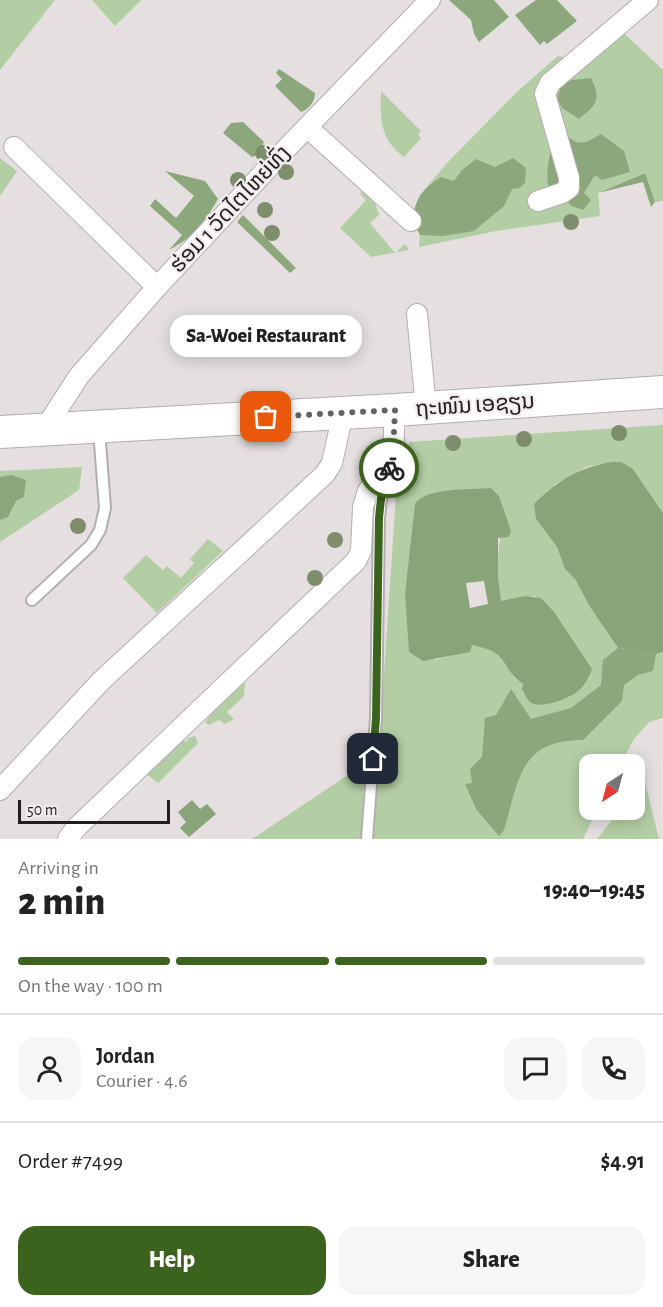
<!DOCTYPE html>
<meta charset="utf-8">
<style>
:root{--surface:#fff;--page:#f6f6f6;--text:#222;--muted:#767676;--line:#e0e0e0;--accent:#3c631d}
body{margin:0;font-family:"Alegreya Sans","Noto Sans Lao",sans-serif;background:var(--page);color:var(--text);height:100vh;display:flex;flex-direction:column;font-size:22px;white-space:nowrap}
*{box-sizing:border-box;margin:0}
p{font-size:20px;color:var(--muted)}
.icon{flex:none;width:33px;height:33px;fill:none;stroke:currentColor;stroke-width:2;stroke-linecap:round;stroke-linejoin:round}
.map{position:relative;height:839px;overflow:hidden}
.drawer{display:flex;flex-direction:column;background:var(--surface);flex:1}
.drawer>*{flex:none}
.needle{width:39px;rotate:216deg}
.tools{position:absolute;left:579px;top:754px;display:grid;gap:12px}
.tools a{display:grid;place-items:center;width:66px;height:66px;border-radius:12px;background:var(--surface);box-shadow:0 3px 15px #0003;font-size:30px}
.scale{position:absolute;left:18px;bottom:15px;width:152px;box-sizing:border-box;padding-left:6px;border:3px solid #201e1f;border-top:0;font-size:16px;line-height:21px;white-space:nowrap;color:#201e1f;-webkit-text-stroke:4px #f2eced;paint-order:stroke}
.pin{position:absolute;display:grid;place-items:center;width:51px;height:51px;color:#fff;margin:-26px;border-radius:12px;box-shadow:0 3px 9px #0006}
.courier{position:absolute;display:grid;place-items:center;width:60px;height:60px;margin:-30px;border:4px solid #3c631d;border-radius:50%;background:#fff;color:#222;box-shadow:0 2px 8px #0007}
.bubble{position:absolute;height:42px;border-radius:18px;background:var(--surface);box-shadow:0 3px 15px #0003;font-size:20px;font-weight:800;line-height:42px;text-align:center}
.head em{font-style:normal;font-weight:800}
.head div{display:flex;flex-direction:column-reverse}
.head{display:flex;align-items:center;justify-content:space-between;height:102px;padding:0 18px}
h1{font-size:39px;font-weight:800;line-height:45px}
.bar{display:grid;grid-template-columns:repeat(4,1fr);gap:9px 6px;align-content:center;height:72px;padding:0 18px}
.bar i{height:8px;border-radius:4px;background:var(--line)}
.bar .active{background:var(--accent)}
.bar p{grid-column:span 4}
.line{display:flex;align-items:center;gap:15px;padding:0 18px;border-top:2px solid var(--line)}
.line div{flex:1}
.round{display:grid;place-items:center;flex:none;width:63px;height:63px;border-radius:18px;background:var(--page)}
.cta{display:flex;gap:12px;margin-top:auto;padding:12px 18px}
.cta a{flex:1;height:69px;border-radius:18px;background:var(--accent);color:#fff;font-size:24px;font-weight:800;line-height:69px;text-align:center}
.cta a+a{background:var(--page);color:var(--text)}
.map>svg:first-child{display:block}
.green{fill:#b3cea4;fill-rule:evenodd}
.forest{fill:#8da77d}
.water{fill:#8aa47a}
.pier{fill:#e5dfe0}
.lines{fill:none;stroke-linecap:round;stroke-linejoin:round}
.lane-casing{stroke:#b3adae;stroke-width:14}
.street-casing{stroke:#b3adae;stroke-width:22}
.primary-casing{stroke:#b3adae;stroke-width:34}
.lane{stroke:#fff;stroke-width:10}
.street{stroke:#fff;stroke-width:20}
.primary{stroke:#fff;stroke-width:32}
.tree{fill:#7e8e6c}
.done{stroke:#656263;stroke-width:6;stroke-dasharray:0 10.8}
.route{stroke:#3c631d;stroke-width:8}
.labels{text-anchor:middle;dominant-baseline:central;stroke-width:4.5;stroke-linejoin:round;paint-order:stroke}
.street-label{font-size:22px;fill:#201e1f;stroke:#f2eced}
</style>
<div class="map">
<svg width="663" height="839" viewBox="0 0 663 839">
<rect width="100%" height="100%" fill="#e5dfe0"/>
<path class="green" d="M0,0H55L0,70Z
M92,0H141L115,26Z
M611,21L663,70V201L655,202L644,173L598,193L600,216L496,231L419,247L420,235L416,229L419,196L446,164L519,90L558,56L567,58Z
M381,91L421,131L418,135L421,138L404,157C380,139 380,120 381,91Z
M0,158L17,171L0,196Z
M365,187L374,199L379,215L370,223L395,253L405,244L409,250L371,257L340,228L366,200L360,194Z
M663,425V513L633,469L611,462L586,467L555,484L536,519L557,547L565,569L575,579L590,607L618,648L656,654L663,652V718L649,722L634,739L620,765H590V810H597L584,837L583,839H373L396,494L400,465L408,455L409,442ZM506,510C498,540 495,571 501,601L536,596L530,702L523,684L514,678L503,658L498,653L486,648L472,645L454,655L434,660Z
M82,467L79,490L0,542V471Z
M208,539L223,551L157,613L123,578L146,555L163,570L167,566L181,578L194,563L190,559Z
M239,679H242L245,684L244,696L227,712L234,719L225,724L219,720L209,725L205,722Z
M178,736L186,742L188,738L195,736L198,743L158,783L144,772Z
M360,767L364,780L361,839H252Z
M643,774L659,839H597L620,810H634L635,789Z"/>
<path class="forest" d="M449,0H494L509,17L479,42L474,34L471,20Z
M536,0H557L577,21L547,44L544,41L540,45L515,15Z
M279,69L315,93C315,102 309,109 301,112L275,86L282,79L276,73Z
M591,78C602,100 596,105 579,119L562,108L557,99L563,81Z
M243,122L264,142L257,155L252,157L223,133L231,123Z
M601,134L624,151L630,172L602,180L595,175L584,193L591,200L583,210L572,206L548,185C546,170 549,157 553,142L567,136C581,148 587,142 601,134Z
M513,158L526,168L525,183L519,188L512,189L504,206L474,231L443,236L420,235C406,210 419,191 441,177L454,181L462,170L476,159L495,167Z
M165,171L205,181L218,199C204,223 194,237 169,250L182,235L150,206L155,199L176,218L194,196Z
M645,173L655,202L651,207L643,182L598,193Z
M243,215L296,268L290,273L237,222Z
M11,475L26,480L24,497L16,501L8,517L0,520V477Z
M618,648L635,650L643,654L646,651L656,654L653,671L638,675L624,685L622,701L583,740C519,740 519,780 504,830L499,836L476,809L465,784L472,783L470,769L482,757L485,718L496,715L511,689L531,719L571,708L601,685L603,660Z"/>
<path class="water" d="M611,462H621L633,469L663,513V652L656,654L646,651L643,654L635,650L618,648L590,607L575,579L565,569L557,547L536,519L534,504C560,479 576,469 611,462Z
M491,488L499,496L511,531L509,537L498,538V576L501,601L525,596L541,598L554,612L592,669C589,677 585,685 579,690C571,698 540,710 530,702C527,699 524,693 522,689L523,684C498,667 513,653 472,645L470,652L423,661L409,652L405,594L415,504C425,487 472,490 491,488Z
M192,800L200,809L207,804L216,814L189,837L180,828L186,822L178,812Z"/>
<path class="pier" d="M484,581L488,604L470,608L466,583Z"/>
<g class="lines">
<defs>
<path id="lane" d="M32,600L91,545L100,530L105,508L99,430
M367,839L376,718L379,518L381,499L389,469"/>
<path id="street" d="M307,127L411,221
M14,147L157,287
M538,201L562,193L569,188V178L545,94L550,83L648,0
M417,314L426,408
M44,430L79,376L157,287L282,153L430,0
M0,790L101,681L325,474L332,463L343,413
M68,839L76,828L356,561L361,551L363,507L368,491L393,453L395,410"/>
<path id="primary" d="M0,432L395,410L663,392"/>
</defs>
<use href="#lane" class="lane-casing"/>
<use href="#street" class="street-casing"/>
<use href="#primary" class="primary-casing"/>
<use href="#lane" class="lane"/>
<use href="#street" class="street"/>
<use href="#primary" class="primary"/>
</g>
<g class="tree">
<circle cx="263" cy="153" r="8"/>
<circle cx="286" cy="172" r="8"/>
<circle cx="238" cy="180" r="8"/>
<circle cx="265" cy="210" r="8"/>
<circle cx="571" cy="222" r="8"/>
<circle cx="272" cy="233" r="8"/>
<circle cx="619" cy="433" r="8"/>
<circle cx="524" cy="439" r="8"/>
<circle cx="453" cy="443" r="8"/>
<circle cx="78" cy="526" r="8"/>
<circle cx="335" cy="540" r="8"/>
<circle cx="315" cy="578" r="8"/>
</g>
<g class="lines">
<path class="done" d="M266,417L395,410L393,453L389,468"/>
<path class="route" d="M373,759L376,718L379,518L381,499L389,468"/>
</g>
<g class="labels">
<g class="street-label">
<text transform="translate(230 209) rotate(-47)">ຮ່ອມ 1 ວັດໄຕໄຫຍ່ທົ່ງ</text>
<text transform="translate(475 405) rotate(-4)">ຖະໜົນ ເອຊຽນ</text>
</g>
</g>
</svg>
<div class="tools">
<a><svg class="needle" viewBox="-14 -14 28 28"><path d="M0-13l5 13h-10z" fill="#e53935"/><path d="M0 13l5-13h-10z" fill="#767676"/></svg></a>
</div>
<div class="scale">50 m</div>
<div class="pin" style="left:266px;top:417px;background:#ea580c"><svg class="icon" aria-label="bag" viewBox="0 0 24 24"><path d="M5 8h14l-1 12H6zM9 8a3 3 0 0 1 6 0"/></svg></div>
<div class="pin" style="left:373px;top:759px;background:#1f2937"><svg class="icon" aria-label="home" viewBox="0 0 24 24"><path d="M3 11l9-7 9 7M6 9v11h12V9"/></svg></div>
<div class="courier" style="left:389px;top:468px"><svg class="icon" aria-label="bike" viewBox="0 0 24 24"><circle cx="6" cy="16" r="4"/><circle cx="18" cy="16" r="4"/><path d="M6 16l4-8h5l3 8M10 8l3 8H6M13 5h3"/></svg></div>
<div class="bubble" style="left:170px;top:315px;width:192px">Sa-Woei Restaurant</div>
</div>
<section class="drawer">
<div class="head"><div><h1>2 min</h1><p>Arriving in</p></div><em>19:40–19:45</em></div>
<div class="bar"><i class="active"></i><i class="active"></i><i class="active"></i><i></i><p>On the way · 100 m</p></div>
<div class="line" style="height:108px"><a class="round"><svg class="icon" aria-label="person" viewBox="0 0 24 24"><circle cx="12" cy="8" r="4"/><path d="M4 21q1-7 8-7t8 7"/></svg></a><div><b>Jordan</b><p>Courier · 4.6</p></div><a class="round"><svg class="icon" aria-label="chat" viewBox="0 0 24 24"><path d="M4 5h16v11H9l-5 4z"/></svg></a><a class="round"><svg class="icon" aria-label="phone" viewBox="0 0 24 24"><path d="M5 4h4l2 5-3 2q2 4 5 5l2-3 5 2v4C11 20 4 13 5 4z"/></svg></a></div>
<div class="line" style="height:78px"><div>Order #7499</div><b>$4.91</b></div>
<div class="cta"><a>Help</a><a>Share</a></div>
</section>
